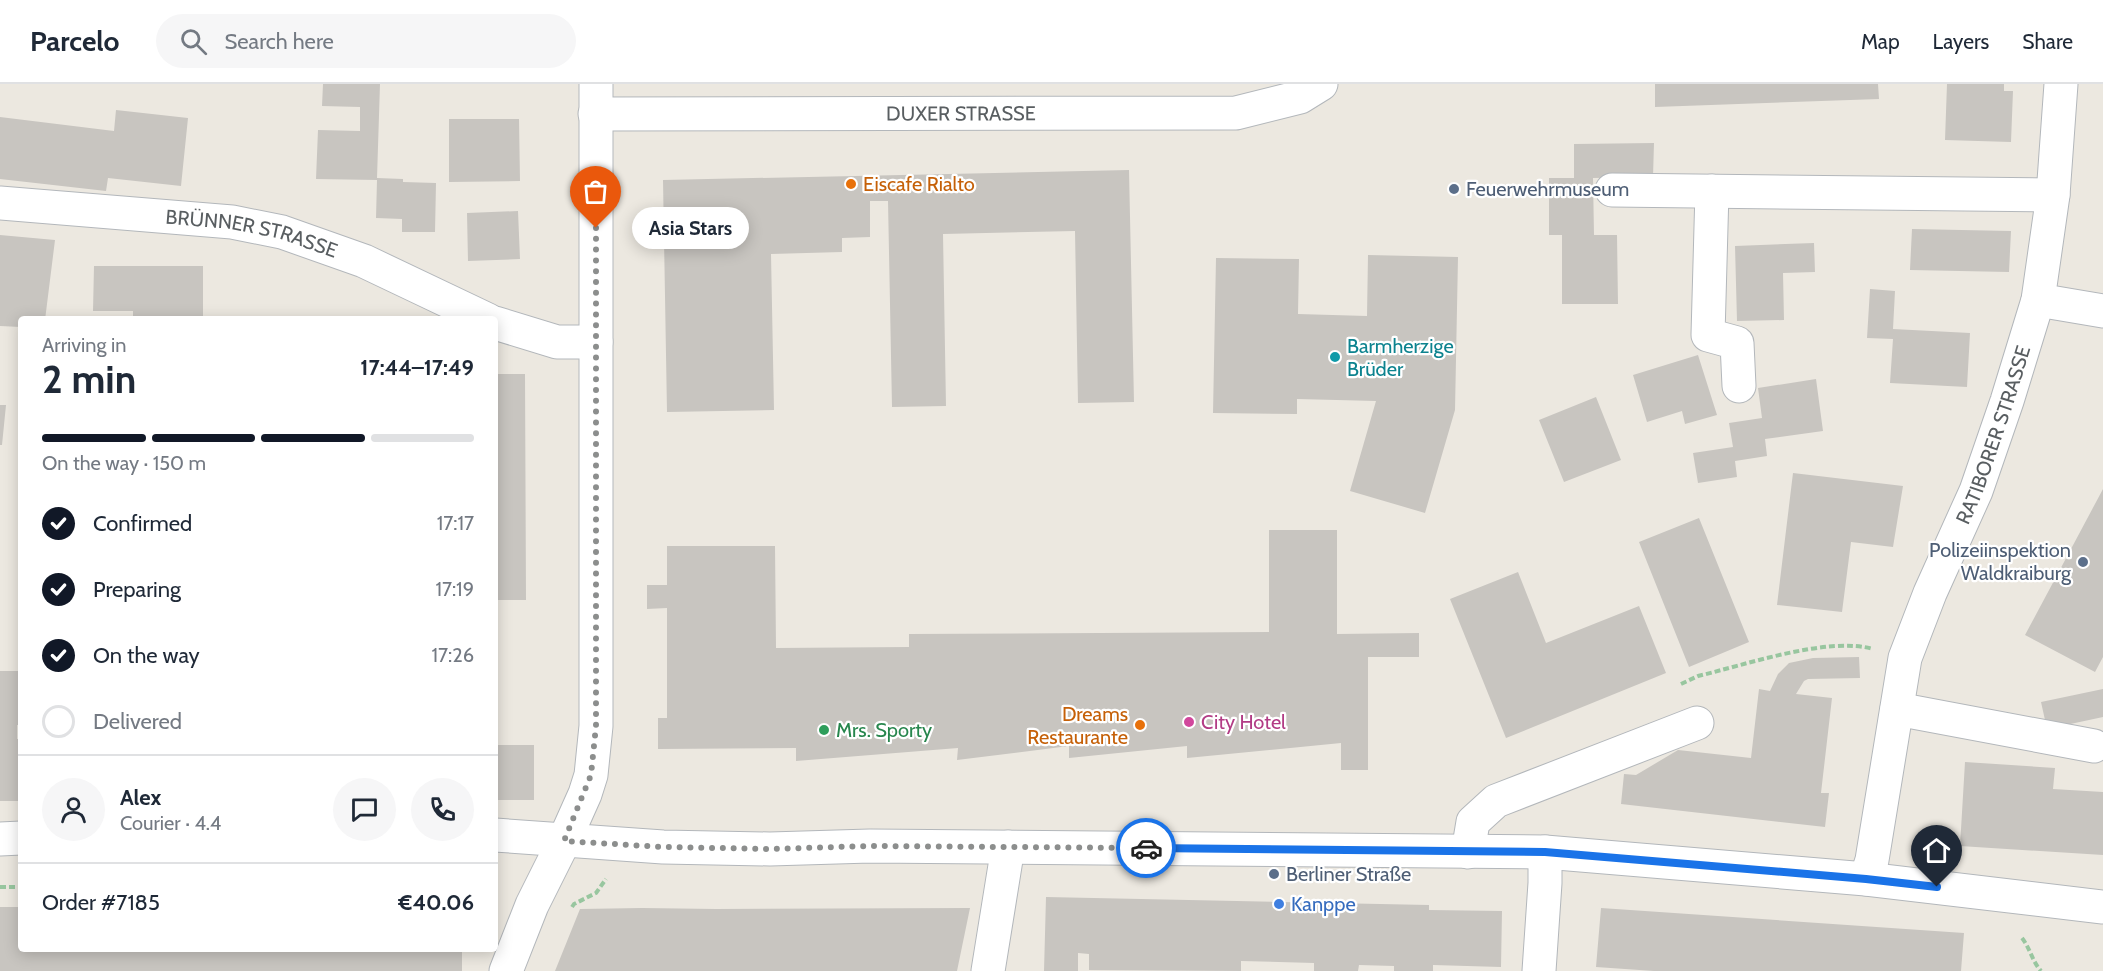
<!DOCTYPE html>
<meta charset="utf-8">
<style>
:root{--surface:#fff;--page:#f6f6f7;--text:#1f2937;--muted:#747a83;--line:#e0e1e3;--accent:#111827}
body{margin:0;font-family:Cabin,sans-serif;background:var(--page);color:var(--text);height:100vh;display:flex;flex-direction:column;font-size:22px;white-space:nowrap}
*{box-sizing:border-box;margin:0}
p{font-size:20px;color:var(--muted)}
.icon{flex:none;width:33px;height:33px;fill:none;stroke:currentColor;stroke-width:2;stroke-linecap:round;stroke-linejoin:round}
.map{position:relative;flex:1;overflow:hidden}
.sheet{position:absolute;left:18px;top:232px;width:480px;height:636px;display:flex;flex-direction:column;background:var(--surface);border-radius:6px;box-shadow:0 3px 15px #0003}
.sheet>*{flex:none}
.pin{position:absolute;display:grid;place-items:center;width:51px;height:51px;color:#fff;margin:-62px -26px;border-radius:50% 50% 50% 0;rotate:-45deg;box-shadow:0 0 6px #0007}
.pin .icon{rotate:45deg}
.courier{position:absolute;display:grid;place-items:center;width:60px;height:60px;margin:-30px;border:4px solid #1a73e8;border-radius:50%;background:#fff;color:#222;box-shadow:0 2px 8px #0007}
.bubble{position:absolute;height:42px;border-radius:21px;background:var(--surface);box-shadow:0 3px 15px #0003;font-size:20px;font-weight:700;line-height:42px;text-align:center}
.overview em{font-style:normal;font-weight:700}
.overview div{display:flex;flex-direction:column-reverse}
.overview{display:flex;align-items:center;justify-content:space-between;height:102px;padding:0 24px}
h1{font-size:39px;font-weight:700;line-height:45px}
.bar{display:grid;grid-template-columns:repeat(4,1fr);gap:9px 6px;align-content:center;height:72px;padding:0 24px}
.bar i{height:8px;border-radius:4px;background:var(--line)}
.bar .selected{background:var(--accent)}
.bar p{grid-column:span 4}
.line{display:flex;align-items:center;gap:15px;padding:0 24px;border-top:2px solid var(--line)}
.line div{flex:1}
.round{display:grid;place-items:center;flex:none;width:63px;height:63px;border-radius:32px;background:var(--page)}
ol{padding:0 24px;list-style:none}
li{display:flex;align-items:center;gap:18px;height:66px}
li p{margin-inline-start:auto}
li .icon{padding:6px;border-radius:50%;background:var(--accent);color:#fff;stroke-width:4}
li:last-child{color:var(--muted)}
li i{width:33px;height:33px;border:3px solid var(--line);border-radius:50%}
header{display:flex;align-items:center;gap:36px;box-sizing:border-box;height:84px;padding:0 30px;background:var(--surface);border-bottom:2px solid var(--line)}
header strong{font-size:28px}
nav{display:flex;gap:33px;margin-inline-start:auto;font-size:21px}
.search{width:420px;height:54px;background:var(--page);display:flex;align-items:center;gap:15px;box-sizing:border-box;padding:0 21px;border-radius:33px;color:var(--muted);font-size:22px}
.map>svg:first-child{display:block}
.building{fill:#c8c5c0}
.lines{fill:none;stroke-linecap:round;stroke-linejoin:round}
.minor-casing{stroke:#b3b7bb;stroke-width:35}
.path{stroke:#98c69f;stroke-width:4;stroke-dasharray:6 3;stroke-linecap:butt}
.minor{stroke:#fff;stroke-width:33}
.done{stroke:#8c8e8d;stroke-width:6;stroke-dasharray:0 10.8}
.route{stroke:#1a73e8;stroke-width:8}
.food-dot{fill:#e8710a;stroke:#fff;stroke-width:2}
.service-dot{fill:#5c6f8a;stroke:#fff;stroke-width:2}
.culture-dot{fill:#0f9aa8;stroke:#fff;stroke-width:2}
.hotel-dot{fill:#d1479c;stroke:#fff;stroke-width:2}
.leisure-dot{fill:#2e9e5b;stroke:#fff;stroke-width:2}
.shop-dot{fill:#3f7fe0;stroke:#fff;stroke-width:2}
.labels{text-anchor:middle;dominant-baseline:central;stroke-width:4.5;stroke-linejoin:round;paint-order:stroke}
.street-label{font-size:20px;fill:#595e61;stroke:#fff}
.food-label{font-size:20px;fill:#c56008;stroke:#fff;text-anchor:start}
.service-label{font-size:20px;fill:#4e5e75;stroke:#fff;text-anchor:start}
.culture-label{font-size:20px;fill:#0d838f;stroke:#fff;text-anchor:start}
.hotel-label{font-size:20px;fill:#b23c85;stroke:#fff;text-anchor:start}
.leisure-label{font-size:20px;fill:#27864d;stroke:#fff;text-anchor:start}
.shop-label{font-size:20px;fill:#366cbe;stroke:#fff;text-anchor:start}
</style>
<header>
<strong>Parcelo</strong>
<div class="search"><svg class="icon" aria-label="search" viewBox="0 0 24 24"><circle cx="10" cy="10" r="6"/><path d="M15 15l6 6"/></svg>Search here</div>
<nav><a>Map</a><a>Layers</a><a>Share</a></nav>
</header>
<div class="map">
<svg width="2103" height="887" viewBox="0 0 2103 887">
<rect width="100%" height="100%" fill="#ece8e0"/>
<path class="building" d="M323,0H380L377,94L403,95V98L436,99L435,148H402V135L376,134L377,96L316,95L318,46L360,47V23L322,22Z
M1655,0H1878L1879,15L1655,23Z
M1947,0H2004V7H2013L2011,58L1945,56Z
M116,26L188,34L181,102L108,94L106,107L0,95V33L114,47Z
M449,35H519L520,97L449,98Z
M1654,59L1653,93L1593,94L1594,151H1617L1618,220H1562V151H1549V94H1574V60Z
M1129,86L1134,318L1078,319L1075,147L943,150L946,322L892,323L888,117H870V153L842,154V168L771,170L774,326L667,328L663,96Z
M518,127L520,175L468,177L467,129Z
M1912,145L2011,147L2009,188L1910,186Z
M0,151L55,156L45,236H21V243L0,242Z
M1814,159L1815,188L1783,189L1784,236L1737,237L1735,162Z
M1368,171L1458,173L1455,326L1425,429L1350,407L1376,317L1297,315V330L1213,329L1216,174L1299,175L1298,230L1367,232Z
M94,182H203V236H133V227H93Z
M1870,205L1895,207L1893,245L1970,249L1967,303L1890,299L1893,255L1867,254Z
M1698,271L1717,331L1685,340L1682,327L1647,338L1633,291Z
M495,290H525L526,516H495Z
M1816,295L1823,347L1765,355L1767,372L1735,377L1737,393L1698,399L1693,369L1733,363L1729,339L1762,334L1758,304Z
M1596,313L1621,376L1564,398L1539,336Z
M0,321H6L2,361H0Z
M1793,389L1903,402L1893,463L1851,458L1842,528L1777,521Z
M2103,405V573L2095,588L2025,551Z
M1699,434L1749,558L1689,583L1639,458Z
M1269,446H1337V550L1419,549V573H1368V686H1341V659L1187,674V662L1069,674V662L957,676L958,664L796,677V664L658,665V634H667V524L647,525V501H667V462H775L776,564L909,563V550L1269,548Z
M1518,488L1546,559L1639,522L1666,589L1506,654L1450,515Z
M1859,573L1860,594L1808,595L1804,597L1796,610L1832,614L1821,709H1829L1825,743L1621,720L1624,690L1636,691L1678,666L1751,674L1759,605L1770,607L1778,590L1789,579L1813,574Z
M0,587H21V641H17V655H21V717H0Z
M2103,605V633L2047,645L2041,618Z
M495,661H534V716H495Z
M1965,678L2055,684L2053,705L2103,708V771L1960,762Z
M1046,813L1429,821V826L1502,827L1501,883L1433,881V887H1394V882L1359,881L1358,887H1314V879L1241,877V887L1089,886V870L1078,869V887H1044Z
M0,823H21V866H462V887H0Z
M642,824L716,825L970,824L957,887H555L580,825Z
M1601,824L1964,849L1961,887H1654L1596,883Z"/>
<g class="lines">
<defs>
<g id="minor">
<path id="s1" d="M595,30L1236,29L1300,13L1321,0"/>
<path d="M1612,106L2053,111"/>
<path d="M1712,107L1708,251L1737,259L1739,302"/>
<path id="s2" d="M0,119L232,138L282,148L364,177L488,236"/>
<path d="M2038,216L2103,227"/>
<path d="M495,239L557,258H596"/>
<path d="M1897,625L2094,662"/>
<path d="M495,751L663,763L770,765L870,762L1545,768L1866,795L2103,823"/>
<path d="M0,755L21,754"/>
<path d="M1468,768L1473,738L1496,717L1697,639"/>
<path id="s3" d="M1866,795L1872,776L1905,574L1930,509L1976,407L2007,317L2038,216L2053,111L2061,0"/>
<path d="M506,887L532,821L564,757L585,710L591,691L596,642V0"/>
<path d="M988,887L1008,763"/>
<path d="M1539,887L1545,799V768"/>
</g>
</defs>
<use href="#minor" class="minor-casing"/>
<path class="path" d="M1681,600L1698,592C1745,581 1828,552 1873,565
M0,803H21
M572,823L574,820L596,809L606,795
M2022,854C2030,864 2032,877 2041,887"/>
<use href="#minor" class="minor"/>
</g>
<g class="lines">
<path class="done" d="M596,144V642L591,691L564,757L663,763L770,765L870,762L1146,764"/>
<path class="route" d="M1146,764L1545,768L1866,795L1937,803"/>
</g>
<g class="food-dot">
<circle cx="851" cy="100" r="6"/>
<circle cx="1140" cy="641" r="6"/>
</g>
<g class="service-dot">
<circle cx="1454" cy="105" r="6"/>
<circle cx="2083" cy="478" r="6"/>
<circle cx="1274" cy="790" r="6"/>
</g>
<circle class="culture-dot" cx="1335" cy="273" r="6"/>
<circle class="hotel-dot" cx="1189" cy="638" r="6"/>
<circle class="leisure-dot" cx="824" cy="646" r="6"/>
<circle class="shop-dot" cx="1279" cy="820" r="6"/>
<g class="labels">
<g class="street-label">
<text stroke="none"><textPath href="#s1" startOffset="366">DUXER STRASSE</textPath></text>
<text stroke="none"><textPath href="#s2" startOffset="254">BRÜNNER STRASSE</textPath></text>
<text stroke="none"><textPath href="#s3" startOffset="465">RATIBORER STRASSE</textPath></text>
</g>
<g class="food-label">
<text x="863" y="100">Eiscafe Rialto</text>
<text x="1128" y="630" text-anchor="end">Dreams<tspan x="1128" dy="23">Restaurante</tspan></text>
</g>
<g class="service-label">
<text x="1466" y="105">Feuerwehrmuseum</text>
<text x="2071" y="466" text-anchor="end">Polizeiinspektion<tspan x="2071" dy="23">Waldkraiburg</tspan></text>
<text x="1286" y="790">Berliner Straße</text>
</g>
<g class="culture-label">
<text x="1347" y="262">Barmherzige<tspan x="1347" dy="23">Brüder</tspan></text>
</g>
<g class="hotel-label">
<text x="1201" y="638">City Hotel</text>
</g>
<g class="leisure-label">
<text x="836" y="646">Mrs. Sporty</text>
</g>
<g class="shop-label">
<text x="1291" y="820">Kanppe</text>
</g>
</g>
</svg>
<div class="pin" style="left:596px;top:144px;background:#ea580c"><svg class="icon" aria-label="bag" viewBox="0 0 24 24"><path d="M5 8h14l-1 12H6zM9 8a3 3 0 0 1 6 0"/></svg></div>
<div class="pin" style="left:1937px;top:803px;background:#1f2937"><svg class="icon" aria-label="home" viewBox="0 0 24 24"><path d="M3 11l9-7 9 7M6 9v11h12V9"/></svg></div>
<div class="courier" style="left:1146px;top:764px"><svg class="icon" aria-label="car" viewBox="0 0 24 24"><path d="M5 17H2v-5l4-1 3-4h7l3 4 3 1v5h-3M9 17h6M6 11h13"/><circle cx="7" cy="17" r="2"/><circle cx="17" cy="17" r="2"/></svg></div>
<div class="bubble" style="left:632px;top:123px;width:117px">Asia Stars</div>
<section class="sheet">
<div class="overview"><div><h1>2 min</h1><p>Arriving in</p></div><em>17:44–17:49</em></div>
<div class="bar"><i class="selected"></i><i class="selected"></i><i class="selected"></i><i></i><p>On the way · 150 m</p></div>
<ol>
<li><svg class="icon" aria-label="check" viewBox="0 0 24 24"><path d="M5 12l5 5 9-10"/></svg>Confirmed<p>17:17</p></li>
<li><svg class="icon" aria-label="check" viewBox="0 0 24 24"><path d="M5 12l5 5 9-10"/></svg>Preparing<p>17:19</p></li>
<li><svg class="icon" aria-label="check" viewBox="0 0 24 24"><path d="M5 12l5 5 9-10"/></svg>On the way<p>17:26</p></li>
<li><i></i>Delivered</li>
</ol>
<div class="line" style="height:108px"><a class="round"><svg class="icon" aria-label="person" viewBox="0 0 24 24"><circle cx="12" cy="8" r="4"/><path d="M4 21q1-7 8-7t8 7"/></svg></a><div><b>Alex</b><p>Courier · 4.4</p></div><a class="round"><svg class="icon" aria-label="chat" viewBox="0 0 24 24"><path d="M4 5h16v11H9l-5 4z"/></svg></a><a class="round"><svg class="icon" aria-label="phone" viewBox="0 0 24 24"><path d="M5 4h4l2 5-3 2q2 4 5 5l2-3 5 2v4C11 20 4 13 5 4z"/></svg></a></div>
<div class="line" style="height:78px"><div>Order #7185</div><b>€40.06</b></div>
</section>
</div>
